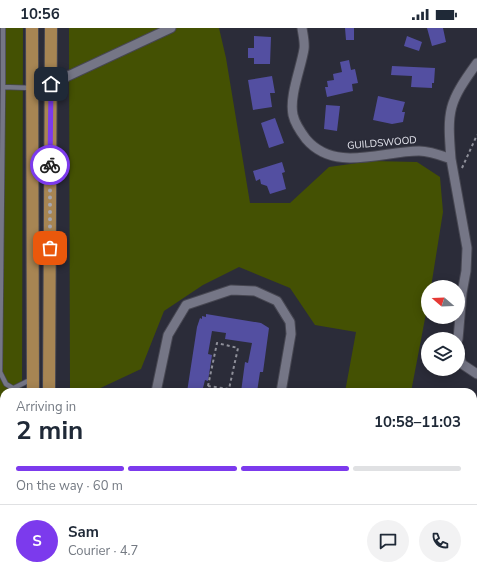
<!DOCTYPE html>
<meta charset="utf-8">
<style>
:root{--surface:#fff;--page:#f2f2f3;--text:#1f2937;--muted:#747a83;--line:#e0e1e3;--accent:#7c3aed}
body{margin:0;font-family:"Nunito Sans",sans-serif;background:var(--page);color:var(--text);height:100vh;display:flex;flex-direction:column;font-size:15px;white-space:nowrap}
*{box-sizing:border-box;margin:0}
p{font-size:13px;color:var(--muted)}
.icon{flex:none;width:22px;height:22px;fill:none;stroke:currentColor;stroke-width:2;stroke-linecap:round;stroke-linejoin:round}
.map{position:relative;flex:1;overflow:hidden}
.side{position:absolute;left:0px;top:360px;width:477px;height:196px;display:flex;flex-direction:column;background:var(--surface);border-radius:12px 12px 0 0;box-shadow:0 2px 10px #0003}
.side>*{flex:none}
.needle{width:26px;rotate:289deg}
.buttons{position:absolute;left:421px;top:252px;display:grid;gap:8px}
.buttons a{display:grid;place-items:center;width:44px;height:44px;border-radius:50%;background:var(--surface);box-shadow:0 2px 10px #0003;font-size:20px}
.pin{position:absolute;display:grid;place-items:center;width:34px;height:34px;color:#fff;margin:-17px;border-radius:8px;box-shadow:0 2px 6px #0006}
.courier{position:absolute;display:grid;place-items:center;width:40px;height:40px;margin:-20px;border:3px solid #7c3aed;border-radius:50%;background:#fff;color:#222;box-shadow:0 1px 5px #0007}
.summary em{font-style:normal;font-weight:700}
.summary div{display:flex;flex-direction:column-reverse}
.summary{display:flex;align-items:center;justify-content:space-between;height:68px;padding:0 16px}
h1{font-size:26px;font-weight:700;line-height:30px}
.bar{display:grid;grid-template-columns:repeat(4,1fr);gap:6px 4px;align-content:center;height:48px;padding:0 16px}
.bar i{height:5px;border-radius:3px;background:var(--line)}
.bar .selected{background:var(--accent)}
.bar p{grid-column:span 4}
.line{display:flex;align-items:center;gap:10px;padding:0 16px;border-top:1px solid var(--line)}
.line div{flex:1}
.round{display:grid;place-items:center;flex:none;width:42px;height:42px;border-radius:21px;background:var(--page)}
.status{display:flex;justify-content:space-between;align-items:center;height:28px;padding:0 20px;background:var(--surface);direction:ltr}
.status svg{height:11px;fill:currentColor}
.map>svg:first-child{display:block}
.green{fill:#445103}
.building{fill:#534fa1}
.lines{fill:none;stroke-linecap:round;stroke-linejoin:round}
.lane-casing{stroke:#474752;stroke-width:6}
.street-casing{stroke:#474752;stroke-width:11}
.primary-casing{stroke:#474752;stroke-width:14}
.path{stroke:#8f909a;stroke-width:2;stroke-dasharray:3 3;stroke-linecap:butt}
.lane{stroke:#757686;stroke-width:4.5}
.street{stroke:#757686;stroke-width:9}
.primary{stroke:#a78553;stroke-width:12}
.done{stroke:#a5a6b1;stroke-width:4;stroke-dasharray:0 7.2}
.route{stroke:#7c3aed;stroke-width:5}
.labels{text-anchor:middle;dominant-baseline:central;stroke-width:3;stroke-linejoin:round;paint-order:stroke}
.street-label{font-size:10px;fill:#e7e8f1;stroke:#2b2c39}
</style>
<div class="status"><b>10:56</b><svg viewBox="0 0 49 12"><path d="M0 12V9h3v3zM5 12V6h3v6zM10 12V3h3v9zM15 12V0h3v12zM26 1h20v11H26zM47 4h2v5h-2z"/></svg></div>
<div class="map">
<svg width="477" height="556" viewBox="0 0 477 556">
<rect width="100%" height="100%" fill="#2b2c39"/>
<path class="green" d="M0,0H23L22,364H4V552H25V556H0Z
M69,0H219L226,30L250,175H290L329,139L372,133L417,134L440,149L443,184L431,259H428V275L411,364H345L356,304L315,297L290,260L239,239L203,257L164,283L141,341L92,364H70Z
M61,552H338L353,556H61Z"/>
<path class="building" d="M345,0H354V12H346Z
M427,0H443L446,14L432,18Z
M254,8L271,9L270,36H254V30H248V20H254Z
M407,8L422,14L419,23L404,18Z
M349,32L351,42L355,41L358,55L352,56L353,63L327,69L325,59H328L327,53L334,52L333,46L342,44L340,34Z
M392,38L435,40L434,55H432V60L411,59L412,48L391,47Z
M272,48L275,65H270L272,79L253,82L248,52Z
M378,68L405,74L402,84H405L403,94L392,96L373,92Z
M326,77L340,78L337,103L324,101Z
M275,90L284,115L269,120L261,95Z
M282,134L285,144L282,145L286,161L270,166L267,158L261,156L260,151L256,153L253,143Z
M206,286L261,295L269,300L263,344H260L257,364H241L245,334L248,335L252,315L225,311L226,305L212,303L208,326L212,327L208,353L205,352L202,364H187L197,299L200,290L202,291V288L206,289Z"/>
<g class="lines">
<defs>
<path id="lane" d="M3,59V0
M14,360L32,351
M19,364L6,356L0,344L3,59L32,60
M5,552L6,556"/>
<path id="street" d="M302,0C303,7 305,15 304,21C301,40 289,68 293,87C295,96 300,103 306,111C335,145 381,123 419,123C430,123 440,127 451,131C447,82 448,75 477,35
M32,60L51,56L171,0
M451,131L467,220L466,243L462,265L458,311
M458,326L462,336L477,346
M156,364L168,307L186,277L231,262L255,263L277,273L290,294L291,306L281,364
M473,493L477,481
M451,556L452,552"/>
<path id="primary" d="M32,0L33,364
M49,364L51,0
M50,552V556
M32,556V552"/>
</defs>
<use href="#lane" class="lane-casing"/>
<use href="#street" class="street-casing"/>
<use href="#primary" class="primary-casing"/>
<path class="path" d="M462,140L477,107
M207,364L208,358L217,315L238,320L229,361L208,358
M473,512L477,501
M73,552V556
M248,552L249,556
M168,556L171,552"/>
<use href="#lane" class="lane"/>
<use href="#street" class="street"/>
<use href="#primary" class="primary"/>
</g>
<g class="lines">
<path class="done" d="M50,220V137"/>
<path class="route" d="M50,137L51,56"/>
</g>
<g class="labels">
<g class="street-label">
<text transform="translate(382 115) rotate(-5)">GUILDSWOOD</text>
</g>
</g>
</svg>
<div class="buttons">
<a><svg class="needle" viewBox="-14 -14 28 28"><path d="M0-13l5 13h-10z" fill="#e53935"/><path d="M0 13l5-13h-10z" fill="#747a83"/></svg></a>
<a><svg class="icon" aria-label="layers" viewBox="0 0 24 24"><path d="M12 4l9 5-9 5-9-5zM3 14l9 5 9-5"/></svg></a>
</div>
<div class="pin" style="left:50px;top:220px;background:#ea580c"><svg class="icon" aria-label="bag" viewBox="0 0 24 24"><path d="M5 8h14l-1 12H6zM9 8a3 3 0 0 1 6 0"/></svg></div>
<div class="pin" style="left:51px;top:56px;background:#1f2937"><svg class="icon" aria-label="home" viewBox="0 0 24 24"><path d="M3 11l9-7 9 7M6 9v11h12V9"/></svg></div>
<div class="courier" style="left:50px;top:137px"><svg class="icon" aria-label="bike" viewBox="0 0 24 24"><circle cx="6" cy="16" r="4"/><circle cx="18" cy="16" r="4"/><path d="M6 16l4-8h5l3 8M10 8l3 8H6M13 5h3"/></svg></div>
<section class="side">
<div class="summary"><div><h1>2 min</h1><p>Arriving in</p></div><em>10:58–11:03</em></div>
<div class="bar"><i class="selected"></i><i class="selected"></i><i class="selected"></i><i></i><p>On the way · 60 m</p></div>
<div class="line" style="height:72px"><b class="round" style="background:var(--accent);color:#fff">S</b><div><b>Sam</b><p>Courier · 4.7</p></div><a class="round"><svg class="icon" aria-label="chat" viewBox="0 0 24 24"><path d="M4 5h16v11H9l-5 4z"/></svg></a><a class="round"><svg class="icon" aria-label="phone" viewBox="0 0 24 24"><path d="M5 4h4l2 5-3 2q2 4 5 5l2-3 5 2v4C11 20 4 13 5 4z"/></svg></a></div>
</section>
</div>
